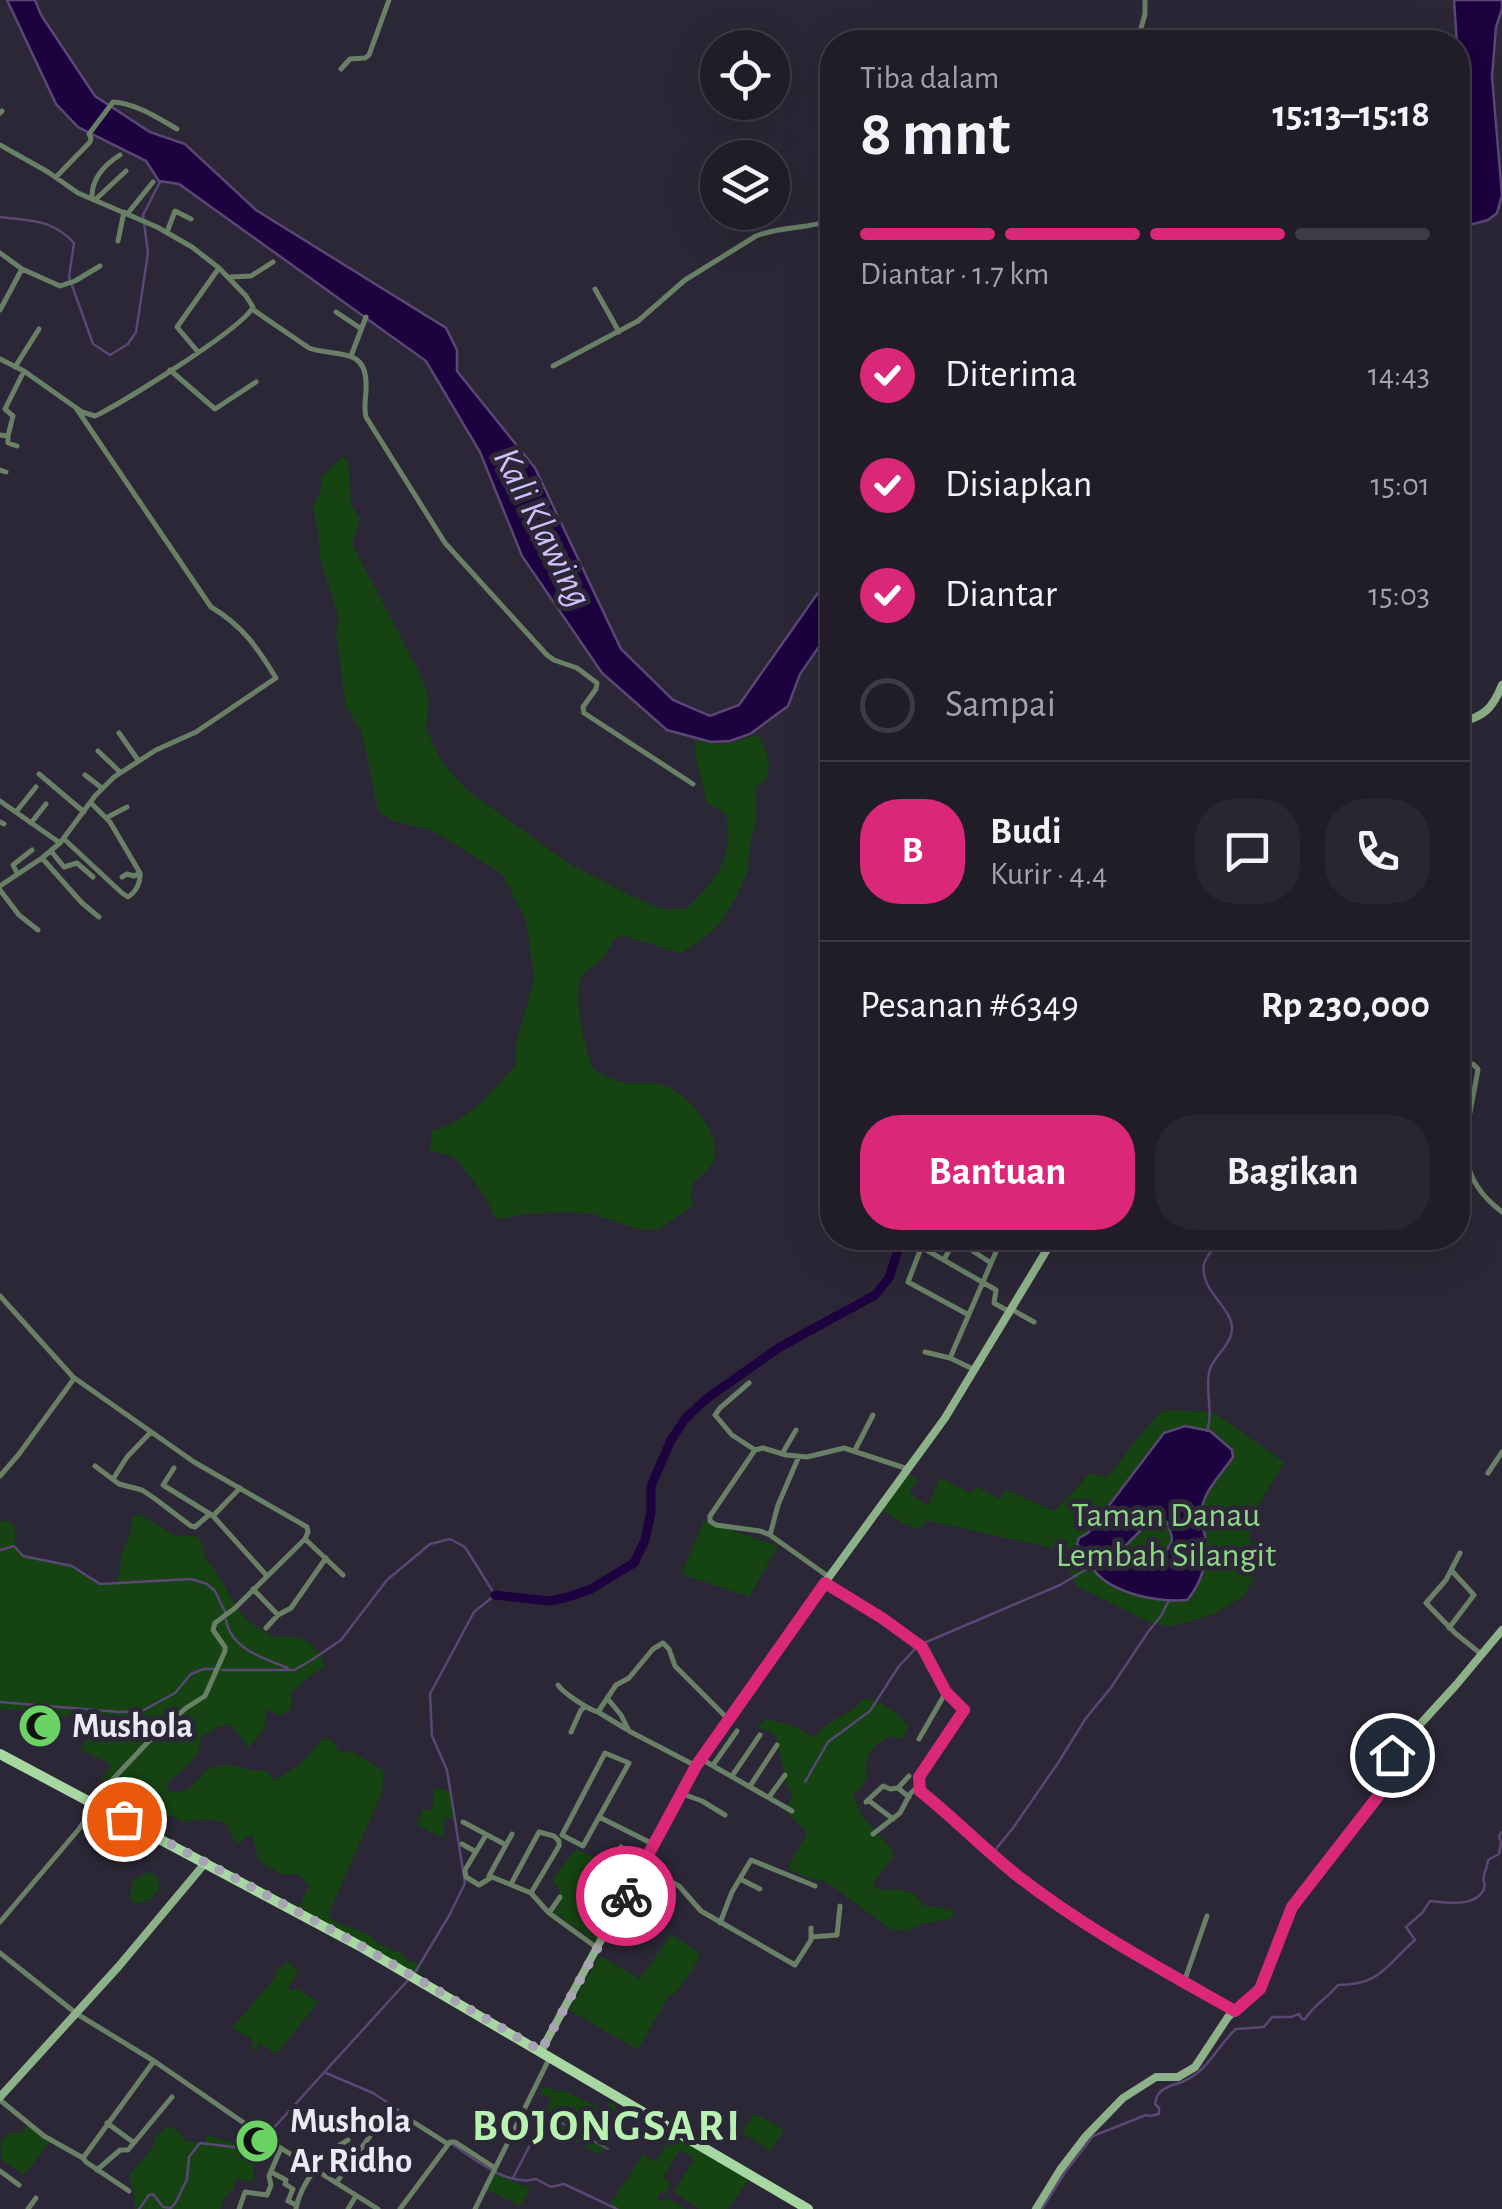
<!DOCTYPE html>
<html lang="id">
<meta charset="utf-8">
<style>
:root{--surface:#201d28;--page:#282630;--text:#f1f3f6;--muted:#a2a2a8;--line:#3d3b45;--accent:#db2777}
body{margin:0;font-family:"Alegreya Sans",sans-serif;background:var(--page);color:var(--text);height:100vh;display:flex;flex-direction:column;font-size:38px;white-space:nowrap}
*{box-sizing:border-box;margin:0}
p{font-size:32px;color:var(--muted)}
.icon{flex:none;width:55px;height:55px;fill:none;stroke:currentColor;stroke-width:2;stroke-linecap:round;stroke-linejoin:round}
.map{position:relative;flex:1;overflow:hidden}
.side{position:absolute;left:820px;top:30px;width:650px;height:1220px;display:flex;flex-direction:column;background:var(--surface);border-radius:40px;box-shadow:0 10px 40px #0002,0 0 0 2px var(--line)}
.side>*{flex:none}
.fabs{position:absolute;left:700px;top:30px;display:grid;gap:20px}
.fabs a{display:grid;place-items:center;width:90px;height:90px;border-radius:50%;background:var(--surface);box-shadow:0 10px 40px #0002,0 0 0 2px var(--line);font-size:50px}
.pin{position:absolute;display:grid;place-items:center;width:85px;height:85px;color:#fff;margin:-42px;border:5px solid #fff;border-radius:50%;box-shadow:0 2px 10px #0007}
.courier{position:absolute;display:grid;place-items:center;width:100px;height:100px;margin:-50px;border:8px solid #db2777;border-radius:50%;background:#fff;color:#222;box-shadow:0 2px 12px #0007}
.summary em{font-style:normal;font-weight:600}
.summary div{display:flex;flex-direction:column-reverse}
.summary{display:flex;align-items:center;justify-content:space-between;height:170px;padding:0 40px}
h1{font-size:65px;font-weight:600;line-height:75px}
.bar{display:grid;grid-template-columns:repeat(4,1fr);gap:15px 10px;align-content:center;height:120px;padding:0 40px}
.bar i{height:12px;border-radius:8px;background:var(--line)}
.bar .selected{background:var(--accent)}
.bar p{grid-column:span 4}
.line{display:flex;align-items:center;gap:25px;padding:0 40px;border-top:2px solid var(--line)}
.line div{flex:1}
.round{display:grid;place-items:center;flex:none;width:105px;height:105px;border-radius:40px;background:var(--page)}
ol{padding:0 40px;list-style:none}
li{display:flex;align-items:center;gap:30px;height:110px}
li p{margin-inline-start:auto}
li .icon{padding:10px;border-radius:50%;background:var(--accent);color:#fff;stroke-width:4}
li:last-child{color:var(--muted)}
li i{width:55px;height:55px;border:5px solid var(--line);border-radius:50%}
.cta{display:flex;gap:20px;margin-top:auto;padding:20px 40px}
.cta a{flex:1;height:115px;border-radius:40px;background:var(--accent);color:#fff;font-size:40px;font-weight:600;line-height:115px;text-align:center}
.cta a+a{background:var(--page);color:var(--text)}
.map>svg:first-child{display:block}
.green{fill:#154312}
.water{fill:#1c023e;stroke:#5a4775;stroke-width:2.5;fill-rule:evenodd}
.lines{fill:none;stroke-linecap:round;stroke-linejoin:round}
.stream{stroke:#5a4775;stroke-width:2.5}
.river{stroke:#1c023e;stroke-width:9}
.street{stroke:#698067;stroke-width:5}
.secondary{stroke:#8db188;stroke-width:8}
.primary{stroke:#a8d8a2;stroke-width:10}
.done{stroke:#a8a5b2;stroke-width:10;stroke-dasharray:0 18}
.route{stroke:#db2777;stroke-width:12}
.labels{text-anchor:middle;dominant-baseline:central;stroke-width:10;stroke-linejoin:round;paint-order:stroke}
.park-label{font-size:35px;fill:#8dd785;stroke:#2b2736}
.poi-label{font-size:35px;font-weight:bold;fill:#ebe9f4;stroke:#2b2736;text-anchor:start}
.water-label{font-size:38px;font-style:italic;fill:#cec0fa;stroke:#2b2736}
.district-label{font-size:45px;font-weight:bold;letter-spacing:2.5px;fill:#b9f1b3;stroke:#2b2736}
</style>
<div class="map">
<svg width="1502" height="2209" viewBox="0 0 1502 2209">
<rect width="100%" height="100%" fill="#2b2736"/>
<path class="green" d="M342,457L348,460L351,505L360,518L352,544L421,676L429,698L426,729L443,764L468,791L570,864L631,896L662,909H686C716,881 735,857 726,814L707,803L696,758L695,740C706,743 720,746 731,743C741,740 748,736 758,735C768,753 777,775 756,787V822L750,843L748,871L735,899L720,924L699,942L680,953L625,936L615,938C611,945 607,953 602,959C596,964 588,969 583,975C571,993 585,1050 593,1069C604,1075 617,1082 629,1083C639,1084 650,1082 660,1084C684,1089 717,1128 715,1153C712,1176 693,1174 691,1191C690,1196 692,1201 693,1206L659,1229L641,1230L592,1214L569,1212L523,1214L502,1219L495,1218C487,1200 483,1191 469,1176C463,1170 461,1161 453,1157C445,1152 439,1155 430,1150L432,1131C468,1121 493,1092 516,1064L515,1048L534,979L526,920L502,874L440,835L427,829L393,821L378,811L362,732L346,707L336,632L339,617L320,559L318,530L313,508L321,489L322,476Z
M1164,1410L1200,1411L1216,1414L1284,1462L1251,1518L1249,1531L1256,1573L1244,1596L1214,1614L1173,1626L1154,1624L1078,1587L1057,1552L1052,1548L929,1521H926L920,1529L904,1524L880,1508L906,1472L918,1480L909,1493L928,1506L940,1478L971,1493L977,1487L999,1499L1006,1490L1054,1511C1068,1500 1077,1485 1091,1473L1107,1477C1127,1455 1141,1429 1164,1410Z
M139,1514L174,1535L198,1537L204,1549L205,1559C231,1584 227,1611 264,1632C277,1640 280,1635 294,1637C311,1640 323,1652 324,1669C306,1674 306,1684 291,1692V1705L288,1712L280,1715L267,1709L264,1729L249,1748L230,1724L220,1726L201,1737C199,1759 186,1769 169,1781L167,1790C195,1799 195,1772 216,1766C234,1760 248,1774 265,1770L274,1780L300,1765L321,1740L327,1738L336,1744L338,1751L354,1753L384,1771L382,1792L328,1915L332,1920L372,1936L376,1943L395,1952H400L408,1962L414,1961L422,1968L416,1975L306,1914V1910L300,1905L309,1885L298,1874H280C274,1868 266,1867 261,1862C255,1856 256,1842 252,1834L239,1843L235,1842L227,1824C215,1818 197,1818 185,1822L165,1814L160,1822V1829L155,1830L142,1815L138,1803L132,1805L111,1799L109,1791L104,1788L102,1782L111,1765L81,1749L96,1723L79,1713L55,1718L21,1710L0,1709V1521L12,1522L16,1535L14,1546C29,1562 50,1558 70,1565C91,1573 89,1584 116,1584C120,1575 120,1568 121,1559C123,1543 134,1536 131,1518Z
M704,1521L778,1546L749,1597L681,1574Z
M866,1698C880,1700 902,1714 908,1727L902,1738L896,1739L891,1736C873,1744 864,1754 867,1776L860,1789L853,1795L861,1815L894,1852C892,1864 879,1872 873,1884L878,1890C894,1890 915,1886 921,1904C934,1909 943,1904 954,1913L950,1919L925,1923L905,1931L890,1929L827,1882L810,1879L790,1870V1864L807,1833L784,1810L791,1800L792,1793L787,1785L776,1736L770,1731L756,1728L766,1719C783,1723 800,1726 813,1738C822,1726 832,1721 846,1714C853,1710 860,1703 866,1698Z
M434,1788L450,1792L454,1819L445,1817L443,1838L417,1825L423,1809L432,1811Z
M576,1849L620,1870L596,1903L605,1910V1916L611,1920L597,1943L571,1924L567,1926L565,1924V1919L558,1914L552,1919L549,1916C563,1907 564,1894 554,1882L555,1876Z
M148,1872L154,1874L159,1882L158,1890L151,1900L134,1904L130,1897L133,1880Z
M671,1934L699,1953C696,1969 683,1983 673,1995H669L638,2050L569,2010L600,1956L640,1979Z
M285,1963H289L298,1971L288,1989L293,1991L295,1989L300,1990L318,2002L277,2054L258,2043L257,2049L253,2051L252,2039L232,2028L273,1980L278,1969Z
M541,2088H549L557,2092L563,2090L601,2109L611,2102L615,2105L617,2129L603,2152H593L552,2126L548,2117L547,2109L552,2099L540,2093Z
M754,2113L784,2130L771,2151L742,2133Z
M28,2124L51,2140L24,2175L2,2160L0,2140L3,2141L8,2133H21Z
M169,2126L178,2131L187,2142H205L206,2137L211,2136L249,2149L253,2155V2180L250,2182L236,2178L233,2190L228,2192L229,2197H224L220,2209H135L134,2190L129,2178L131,2172L152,2149L156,2136Z
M675,2133L749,2179L728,2209H699L674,2192L694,2159L680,2150L663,2177L670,2184L665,2194L661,2192L657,2199L663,2202L666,2197L686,2209H617L610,2205L643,2154L655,2162Z
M496,2173L530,2189L520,2206L487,2190Z"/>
<path class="water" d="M7,0H35L41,15L95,96L150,132L185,144L256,210L446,328L457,350V371L535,468L621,649L673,700L710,716L739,705L832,573V628L800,674L788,706L750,734L730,741L711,742L667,730L602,673L522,556L480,452L426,361L179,184L159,181L146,161L78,127L56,104Z
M1454,0H1502V9L1496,27L1492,77L1502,195L1497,213L1488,220L1458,228V123L1461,120V103Z
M1185,1426L1210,1431L1232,1450L1233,1457C1221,1475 1202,1492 1201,1514C1201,1525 1206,1536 1207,1547C1207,1564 1199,1587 1187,1600C1155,1603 1091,1591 1087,1552L1082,1557L1077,1551L1081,1548L1077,1544L1079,1538L1088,1533L1164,1433ZM1153,1521L1164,1520L1168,1523C1169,1529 1172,1534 1172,1540C1171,1543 1165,1554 1164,1556C1153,1573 1133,1572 1119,1559L1118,1553L1147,1524Z"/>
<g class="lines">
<path class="stream" d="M0,217C31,221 52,219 74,243L69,277L93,344L110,355L128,344L136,332L148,253L143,215L160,182
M1207,1431C1214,1411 1204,1389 1210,1369C1215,1355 1232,1344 1232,1328C1232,1307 1199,1290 1204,1264C1206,1255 1217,1245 1222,1238
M0,1550L14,1546L23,1556L72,1566L100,1584L191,1579L207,1584L215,1591L225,1612
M226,1620C231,1649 263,1658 288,1668
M924,1643L1060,1585L1092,1566
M222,1670H294L310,1661L341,1640L387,1580L430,1544L450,1539L465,1547L495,1595L474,1612L430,1694L432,1736L447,1770L465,1883L450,1914L414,1974
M0,1702L119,1712L142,1711L175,1693L191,1674L204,1669H214
M805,1782L828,1742L870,1711L899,1666L916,1648
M996,1849L1013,1828L1058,1763L1086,1718L1110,1689L1148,1632L1161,1616L1169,1600
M326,2073L373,2093L399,2110
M452,2144C475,2159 507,2187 536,2179L551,2187L564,2184L617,2209
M513,2178L546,2114L608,2149
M139,2209L149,2195L153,2194L163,2207L171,2208L176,2202L187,2179L189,2157L200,2143L259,2150C268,2146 265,2140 270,2132L408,1980
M1042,2209L1066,2171L1093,2136L1146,2115L1150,2116L1159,2114V2108L1155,2104C1157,2087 1170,2087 1184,2081C1208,2071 1218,2045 1236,2029L1264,2027L1272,2017H1291L1299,2014L1302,2019H1305C1316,2002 1327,1999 1338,1985C1381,1985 1386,1965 1415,1940L1406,1927L1422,1913L1430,1901C1445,1902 1473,1908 1483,1891C1487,1884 1482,1882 1484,1875C1485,1870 1488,1866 1488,1860L1499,1854L1501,1843L1499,1836L1502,1832"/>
<path class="river" d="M495,1595L549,1601L568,1597L591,1589L634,1563L645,1540L651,1512V1486L671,1440L685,1419L706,1399L780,1347L875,1295L889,1278L902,1238"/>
<path class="street" d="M1137,42L1145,14V0
M341,69L350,59L365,58L369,55L389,0
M0,113L2,111
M0,145L48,172L78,193L157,227L192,247L219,268L246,296L253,307C242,329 122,403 95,416L82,412L24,371L0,359
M56,177L90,142L91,138L89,134L113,102C135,103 158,118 177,129
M92,199C91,179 104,165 120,155
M95,200L126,171
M128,213L153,182
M167,232L175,211L191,219
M118,241L124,212
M0,253L22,269L0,310
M22,269L60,286L75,281L100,266
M230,277L251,276L273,262
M595,289L619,332
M252,309L309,348C332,357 366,346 366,383C367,395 363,405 366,417L445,543L547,655L554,660L577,668L597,683L596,689L583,707L584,713L693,784
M336,312L360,328
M198,352L177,327L219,268
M351,356L366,317
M553,366L638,321L685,280L756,236C780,226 808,229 832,220
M15,367L39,329
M170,370L215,409L256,382
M0,435L8,436L13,416L5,409L24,371
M8,436V443L17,446
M0,470L6,472
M119,733L138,760
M98,751L120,772
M39,774L84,812
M85,775L102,788
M0,801L60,843L42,858L0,886
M16,812L36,787
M106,818L127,807
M0,822L4,824
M31,823L46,804
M64,839L122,893L128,897C136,892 141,882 140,873L110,822L91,803
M60,843L95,796L114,777L156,750L196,732L276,678C257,647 243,626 211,607L76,408
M51,851L64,867L77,863L93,877
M42,858L82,903L99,917
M831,862H832
M17,873L13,865L32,850
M122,877L127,874L134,876L140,873
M0,890L19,915L38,930
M1458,1065L1473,1064L1478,1069C1469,1128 1447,1171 1502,1212
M925,1238L908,1282L967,1314
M953,1238L991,1263
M921,1247L996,1290L994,1303L1010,1312
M944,1260L955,1239
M0,1296L73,1377V1380L19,1454L0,1476
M1011,1309L1034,1322
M925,1352L950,1358
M973,1369L950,1358L1002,1238
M749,1383L720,1408L715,1415L732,1435L755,1450
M855,1450L873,1415
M782,1454L796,1430
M95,1466L119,1484L142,1490L154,1498L191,1526L195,1527L210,1514L213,1516
M174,1468L163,1485L210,1514
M1488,1473L1502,1452
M113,1479L127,1457L151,1432
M240,1488L213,1516L267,1576
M770,1535L778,1505L799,1456
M305,1539L343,1575
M1460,1553L1446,1580L1426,1603L1455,1633L1481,1654
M829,1577L770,1535L760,1531L716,1525L710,1521V1516L755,1450L763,1448L786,1455L807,1457L844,1448L908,1469
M825,1583L882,1618L922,1647L946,1692L965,1712L929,1759L919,1777L918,1786L910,1794L900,1813L873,1834
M253,1589L278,1615
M266,1628L278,1615L291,1608L326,1558
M1449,1628L1474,1595L1451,1570
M558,1685C562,1692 589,1710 598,1712L616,1685L629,1678L653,1649L663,1643L669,1649L675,1666L728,1719
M607,1698L621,1715L629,1731L696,1766
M598,1712L626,1729
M571,1732L581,1710L585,1707
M919,1739L946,1692
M605,1753L629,1763L583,1846L562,1835Z
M701,1759L792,1811
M713,1765L737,1731
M732,1776L760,1735
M750,1786L777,1745
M918,1786L920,1791L961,1824L1022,1879L1083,1923L1118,1945L1235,2011
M898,1788L909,1776
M680,1793L702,1801L725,1815
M769,1797L785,1775
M868,1800L893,1819
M866,1802L883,1786L890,1789L898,1788L909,1797
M599,1817L653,1844
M463,1822L506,1845
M486,1835L465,1870L466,1877L479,1885L492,1877L531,1893L549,1913L596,1947
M462,1844L476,1852
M621,1847L643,1861
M642,1866L679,1886L701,1911L795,1965L811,1940V1928
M489,1876L512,1834
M740,1879L760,1889
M511,1884L539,1832L554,1836L559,1841V1846L531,1893
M549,1913L560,1897
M0,1922L79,1829L114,1778L149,1741L186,1708L205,1696L225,1651V1647L213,1630L215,1623L235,1608L305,1539L308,1532L307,1527L194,1462L73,1377
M720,1923L732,1892L751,1860L815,1886
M811,1937L837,1935L840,1906
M0,1953L77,2014L154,2061L276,2145L378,2209
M1184,1982L1207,1916
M0,2100L44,2136L83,2158L86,2162L129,2191
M107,2123L133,2142
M83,2158L154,2061
M97,2170L120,2150H128L172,2097
M0,2171L19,2185
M271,2172L286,2180L285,2184L293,2189L288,2201L296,2205
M336,2183L389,2110L396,2111L448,2144
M28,2209L36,2198
M239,2209L245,2192L267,2195L271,2185L269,2176L281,2148
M296,2209C300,2184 325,2152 348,2140
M348,2209L356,2196
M400,2209L450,2142H455L495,2168
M475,2209L549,2059"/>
<path class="secondary" d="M1458,723C1483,717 1492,710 1502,685
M541,2051L692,1772L829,1577L945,1418L1054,1238
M0,2097L119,1966L206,1862
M1036,2209L1060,2170L1086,2136L1123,2098L1156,2077H1178L1195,2067L1228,2017L1260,1989L1288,1914L1374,1804L1379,1795L1392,1755L1456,1685L1502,1630"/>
<path class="primary" d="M0,1754L358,1945L808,2209"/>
</g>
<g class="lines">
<path class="done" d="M124,1819L358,1944L541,2051L626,1896"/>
<path class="route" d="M626,1896L696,1766L825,1583L882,1618L922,1647L946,1692L964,1710L919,1777L920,1791C954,1818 985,1850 1019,1877C1086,1929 1161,1969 1235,2011L1260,1989L1292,1907L1379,1795L1392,1755"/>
</g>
<defs>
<symbol id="mosque-disc" viewBox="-11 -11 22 22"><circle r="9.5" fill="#6bd363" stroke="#2b2736"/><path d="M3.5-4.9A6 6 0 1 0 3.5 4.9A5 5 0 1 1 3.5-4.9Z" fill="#111"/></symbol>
</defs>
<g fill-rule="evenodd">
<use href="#mosque-disc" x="15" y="1701" width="50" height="50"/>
<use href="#mosque-disc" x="232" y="2116" width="50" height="50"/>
</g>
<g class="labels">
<g class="park-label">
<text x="1166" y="1515">Taman Danau<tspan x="1166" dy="40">Lembah Silangit</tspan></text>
</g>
<g class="poi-label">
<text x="72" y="1726">Mushola</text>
<text x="290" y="2121">Mushola<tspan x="290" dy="40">Ar Ridho</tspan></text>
</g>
<g class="water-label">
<text transform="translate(542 528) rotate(63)">Kali Klawing</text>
</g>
<g class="district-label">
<text x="607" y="2126">BOJONGSARI</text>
</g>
</g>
</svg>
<div class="fabs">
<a><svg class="icon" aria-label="locate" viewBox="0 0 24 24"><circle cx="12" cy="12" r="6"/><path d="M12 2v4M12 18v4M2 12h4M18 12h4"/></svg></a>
<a><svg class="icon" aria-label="layers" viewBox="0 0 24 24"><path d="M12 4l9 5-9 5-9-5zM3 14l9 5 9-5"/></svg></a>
</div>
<div class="pin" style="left:124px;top:1819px;background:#ea580c"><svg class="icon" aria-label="bag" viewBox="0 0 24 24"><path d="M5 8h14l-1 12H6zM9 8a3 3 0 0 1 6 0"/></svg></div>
<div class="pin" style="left:1392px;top:1755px;background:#1f2937"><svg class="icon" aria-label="home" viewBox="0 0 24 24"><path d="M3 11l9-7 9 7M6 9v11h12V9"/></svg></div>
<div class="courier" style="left:626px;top:1896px"><svg class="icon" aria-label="bike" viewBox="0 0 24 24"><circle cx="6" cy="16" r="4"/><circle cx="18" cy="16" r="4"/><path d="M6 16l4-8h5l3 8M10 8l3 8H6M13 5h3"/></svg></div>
<section class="side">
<div class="summary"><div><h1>8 mnt</h1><p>Tiba dalam</p></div><em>15:13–15:18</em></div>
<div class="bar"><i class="selected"></i><i class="selected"></i><i class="selected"></i><i></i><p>Diantar · 1.7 km</p></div>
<ol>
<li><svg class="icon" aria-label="check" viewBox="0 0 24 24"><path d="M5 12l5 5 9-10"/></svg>Diterima<p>14:43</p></li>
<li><svg class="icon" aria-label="check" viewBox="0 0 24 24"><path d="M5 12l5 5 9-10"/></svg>Disiapkan<p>15:01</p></li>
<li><svg class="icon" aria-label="check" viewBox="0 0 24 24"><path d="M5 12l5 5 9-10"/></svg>Diantar<p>15:03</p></li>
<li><i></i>Sampai</li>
</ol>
<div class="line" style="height:180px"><b class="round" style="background:var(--accent);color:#fff">B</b><div><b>Budi</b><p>Kurir · 4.4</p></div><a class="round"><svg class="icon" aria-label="chat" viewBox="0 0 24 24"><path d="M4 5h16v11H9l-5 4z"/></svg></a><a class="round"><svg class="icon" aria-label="phone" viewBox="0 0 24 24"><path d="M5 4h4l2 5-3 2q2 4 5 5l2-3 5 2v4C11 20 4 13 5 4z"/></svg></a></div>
<div class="line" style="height:130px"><div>Pesanan #6349</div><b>Rp 230,000</b></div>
<div class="cta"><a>Bantuan</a><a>Bagikan</a></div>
</section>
</div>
